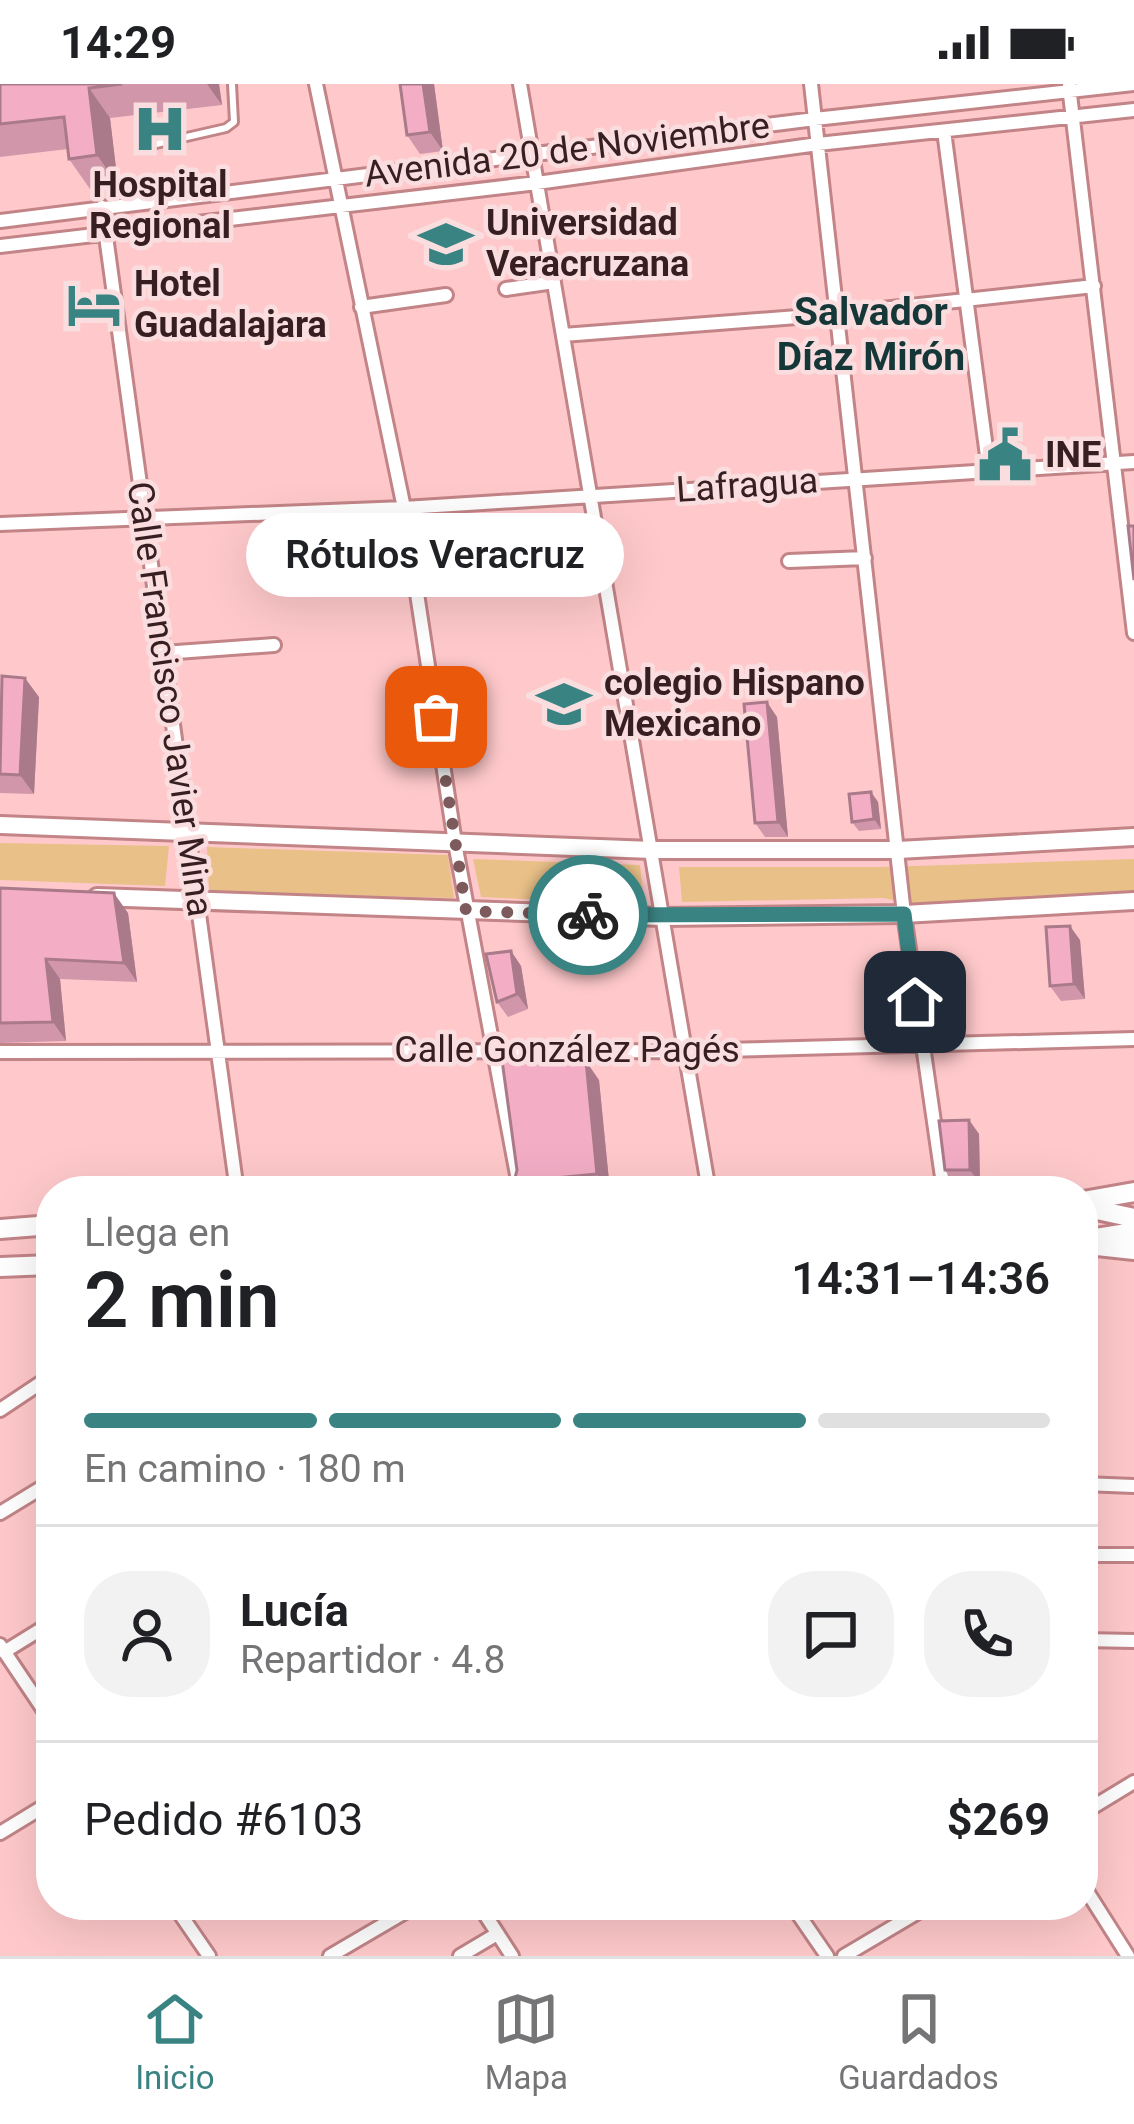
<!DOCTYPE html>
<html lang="es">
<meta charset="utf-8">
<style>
:root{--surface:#fff;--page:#f2f2f2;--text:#202124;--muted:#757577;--line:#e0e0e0;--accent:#3a8383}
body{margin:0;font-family:Roboto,sans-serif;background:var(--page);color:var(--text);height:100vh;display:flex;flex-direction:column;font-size:45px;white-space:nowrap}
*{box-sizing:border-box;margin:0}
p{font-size:39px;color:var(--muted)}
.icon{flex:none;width:66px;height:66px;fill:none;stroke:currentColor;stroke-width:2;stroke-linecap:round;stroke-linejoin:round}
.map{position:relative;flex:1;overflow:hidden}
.drawer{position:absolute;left:36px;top:1092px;width:1062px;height:744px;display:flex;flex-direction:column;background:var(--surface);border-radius:48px;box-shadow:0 12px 48px #0002}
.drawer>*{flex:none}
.pin{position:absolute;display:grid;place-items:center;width:102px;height:102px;color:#fff;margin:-51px;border-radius:24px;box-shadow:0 6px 18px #0006}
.courier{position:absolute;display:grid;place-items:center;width:120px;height:120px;margin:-60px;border:9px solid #3a8383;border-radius:50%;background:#fff;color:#222;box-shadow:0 3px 15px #0007}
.bubble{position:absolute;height:84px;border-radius:42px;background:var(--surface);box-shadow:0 12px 48px #0002;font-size:39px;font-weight:600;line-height:84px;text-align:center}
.summary em{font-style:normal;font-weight:600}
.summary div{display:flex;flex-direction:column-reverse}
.summary{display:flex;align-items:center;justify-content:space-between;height:204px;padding:0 48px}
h1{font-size:78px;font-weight:600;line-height:90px}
.bar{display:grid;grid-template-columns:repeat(4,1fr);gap:18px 12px;align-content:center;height:144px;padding:0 48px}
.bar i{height:15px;border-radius:9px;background:var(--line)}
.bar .on{background:var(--accent)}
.bar p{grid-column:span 4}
.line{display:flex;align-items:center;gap:30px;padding:0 48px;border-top:3px solid var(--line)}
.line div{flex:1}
.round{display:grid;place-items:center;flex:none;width:126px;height:126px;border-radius:48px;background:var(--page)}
.status{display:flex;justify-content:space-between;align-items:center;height:84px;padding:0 60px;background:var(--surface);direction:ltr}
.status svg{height:33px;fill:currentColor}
.menu{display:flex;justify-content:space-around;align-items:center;height:168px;border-top:3px solid var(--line);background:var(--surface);font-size:33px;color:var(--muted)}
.menu a{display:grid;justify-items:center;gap:6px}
.menu .on{color:var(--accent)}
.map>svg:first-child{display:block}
.green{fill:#e9c188}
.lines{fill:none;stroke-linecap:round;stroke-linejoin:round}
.lane-casing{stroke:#c28487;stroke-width:12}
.street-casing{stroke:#c28487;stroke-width:18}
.secondary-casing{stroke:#c28487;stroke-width:22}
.primary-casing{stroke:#c28487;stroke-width:24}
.lane{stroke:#fff;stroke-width:6}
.street{stroke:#fff;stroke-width:12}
.secondary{stroke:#fff;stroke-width:16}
.primary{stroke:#fff;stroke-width:18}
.wall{fill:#d196aa}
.shaded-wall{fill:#aa7a8b}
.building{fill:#f3aec6;stroke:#aa7a8b;stroke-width:3}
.done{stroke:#7d5a5c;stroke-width:12;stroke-dasharray:0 21.6}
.route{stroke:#3a8383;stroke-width:15}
.labels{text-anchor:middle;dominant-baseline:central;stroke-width:9;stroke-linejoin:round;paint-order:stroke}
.street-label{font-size:36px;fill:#371e20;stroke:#fadedf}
.poi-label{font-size:36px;font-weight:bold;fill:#371e20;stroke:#fadedf;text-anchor:start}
.neighbourhood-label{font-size:39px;font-weight:bold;fill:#153738;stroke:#fadedf}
</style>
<div class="status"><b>14:29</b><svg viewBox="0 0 49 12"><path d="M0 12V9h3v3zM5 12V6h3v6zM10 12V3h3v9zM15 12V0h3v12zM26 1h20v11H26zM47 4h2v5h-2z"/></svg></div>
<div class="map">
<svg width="1134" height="1872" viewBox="0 0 1134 1872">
<rect width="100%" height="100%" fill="#ffc9cb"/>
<path class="green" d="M0,759L169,762L165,802L0,796Z
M207,763L448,771L454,814L209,808Z
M473,775L640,781L644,821L481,813Z
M1134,775V807L914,820L883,814L682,818L679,783H881Z"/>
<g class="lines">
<defs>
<path id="lane" d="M156,60L226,44L234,38L232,0"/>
<path id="street" d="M316,0L404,424L455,759L520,1107
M520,0L709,1107
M811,0L904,830L944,1107
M1069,2L1134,549
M944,47L989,387
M102,123L237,1107
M0,137L815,35L1134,0
M0,162L537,99L818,60L1134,26
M506,205L554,198
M361,223L446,211
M563,251L836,230L1094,202
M0,440L404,424L1134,378
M789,477L865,474
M163,569L274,561
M0,968L685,967L1134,955
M0,1326L51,1292
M1083,1400L1134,1402
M0,1429L51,1398
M1083,1471H1134
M1083,1556L1134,1557
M0,1561L51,1637
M4,1568L51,1539
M1083,1729L1134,1698
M0,1749L51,1718
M1083,1801L1128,1872
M174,1821L209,1872
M479,1821L512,1872
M792,1821L827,1872
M330,1872L417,1821
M460,1872L497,1850
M844,1872L930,1821"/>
<path id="secondary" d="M0,741L652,766H898L1134,753
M97,813L663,833L904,830L1134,817"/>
<path id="primary" d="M1083,1117L1134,1108
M1083,1123L1134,1134
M0,1145L51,1141
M1083,1156L1134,1148
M1088,1161L1134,1166
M0,1183L51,1181"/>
</defs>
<use href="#lane" class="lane-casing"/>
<use href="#street" class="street-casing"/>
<use href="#secondary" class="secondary-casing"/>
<use href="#primary" class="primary-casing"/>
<use href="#lane" class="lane"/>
<use href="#street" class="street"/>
<use href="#secondary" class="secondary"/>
<use href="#primary" class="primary"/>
</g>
<path class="wall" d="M0,0H219L222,21L110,34L118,101L90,105L69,75L68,65L0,73Z
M400,0H434L443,67L420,70L407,51Z
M39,613L34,710L0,709V621Z
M777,633L788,753H765L755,739Z
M871,708L878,718L881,745L859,747L852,738Z
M0,804L128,829L137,898L60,895L66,957L0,959Z
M1080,856L1085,915L1061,917L1050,902Z
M511,867L521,882L528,925L508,933L497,918Z
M548,971L554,980L599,996L610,1107H520L514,1098Z
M969,1036L979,1050L980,1100L955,1101L945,1086Z"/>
<path class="shaded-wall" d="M207,0H219L222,21Z
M423,0H434L443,67L430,48Z
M89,4L110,34L118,101L97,71Z
M25,594L39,613L34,710L20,691Z
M767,618L777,633L788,753L778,738Z
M871,708L878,718L881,745L874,735Z
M114,809L128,829L137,898L124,879Z
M1070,842L1080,856L1085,915L1074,900Z
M511,867L521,882L528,925L517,910Z
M46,875L60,895L66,957L53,938Z
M586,977L599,996L610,1107L597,1090Z
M969,1036L979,1050L980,1100L970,1086Z"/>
<path class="building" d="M0,0H122L89,4L97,71L69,75L64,33L0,40Z
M400,0H423L430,48L407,51Z
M1128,442H1134V496Z
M2,592L25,594L20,691L0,690Z
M767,618L778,738L755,739L744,620Z
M871,708L874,735L852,738L849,710Z
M0,804L114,809L124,879L46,875L53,938L0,939Z
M1070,842L1074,900L1050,902L1046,843Z
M511,867L517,910L497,918L486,870Z
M548,971L549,980L586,977L597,1090L514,1098L517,1086L502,976Z
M969,1036L970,1086H945L939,1037Z"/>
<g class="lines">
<path class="done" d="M436,633L466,827L588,831"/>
<path class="route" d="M588,831L904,830L915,918"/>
</g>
<defs>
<symbol id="hospital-bare" viewBox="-9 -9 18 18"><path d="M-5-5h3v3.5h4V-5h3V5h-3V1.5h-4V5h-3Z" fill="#3a8383" stroke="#fadedf" stroke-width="2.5" paint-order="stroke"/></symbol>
<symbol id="university-bare" viewBox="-9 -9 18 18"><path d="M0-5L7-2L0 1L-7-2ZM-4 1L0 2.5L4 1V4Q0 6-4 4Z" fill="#3a8383" stroke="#fadedf" stroke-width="2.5" paint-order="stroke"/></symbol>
<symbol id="hotel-bare" viewBox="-9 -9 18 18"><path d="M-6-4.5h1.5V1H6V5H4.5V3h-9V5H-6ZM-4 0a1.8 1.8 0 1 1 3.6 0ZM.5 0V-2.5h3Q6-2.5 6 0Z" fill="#3a8383" stroke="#fadedf" stroke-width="2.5" paint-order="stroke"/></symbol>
<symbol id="civic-bare" viewBox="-9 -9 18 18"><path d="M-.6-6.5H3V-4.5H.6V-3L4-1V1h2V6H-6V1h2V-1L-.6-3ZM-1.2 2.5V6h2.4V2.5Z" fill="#3a8383" stroke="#fadedf" stroke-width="2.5" paint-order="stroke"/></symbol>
<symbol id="school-bare" viewBox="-9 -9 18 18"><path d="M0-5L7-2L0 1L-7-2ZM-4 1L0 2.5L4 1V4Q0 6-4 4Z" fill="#3a8383" stroke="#fadedf" stroke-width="2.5" paint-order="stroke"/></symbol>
</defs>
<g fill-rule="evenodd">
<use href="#hospital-bare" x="122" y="7" width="76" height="76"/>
<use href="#university-bare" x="408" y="122" width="76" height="76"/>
<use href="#hotel-bare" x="56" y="183" width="76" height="76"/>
<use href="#civic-bare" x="967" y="333" width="76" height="76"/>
<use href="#school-bare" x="526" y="582" width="76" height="76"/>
</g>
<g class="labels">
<g class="street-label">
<text transform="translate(567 66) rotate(-7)">Avenida 20 de Noviembre</text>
<text transform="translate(747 401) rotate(-4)">Lafragua</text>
<text transform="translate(170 615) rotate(82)">Calle Francisco Javier Mina</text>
<text x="567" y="966">Calle González Pagés</text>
</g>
<g class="poi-label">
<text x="160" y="101" text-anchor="middle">Hospital<tspan x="160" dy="41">Regional</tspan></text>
<text x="486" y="139">Universidad<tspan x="486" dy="41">Veracruzana</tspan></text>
<text x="134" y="200">Hotel<tspan x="134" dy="41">Guadalajara</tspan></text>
<text x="1045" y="371">INE</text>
<text x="604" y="599">colegio Hispano<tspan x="604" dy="41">Mexicano</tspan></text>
</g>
<g class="neighbourhood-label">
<text x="871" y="228">Salvador<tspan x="871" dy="45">Díaz Mirón</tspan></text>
</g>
</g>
</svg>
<div class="pin" style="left:436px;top:633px;background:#ea580c"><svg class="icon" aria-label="bag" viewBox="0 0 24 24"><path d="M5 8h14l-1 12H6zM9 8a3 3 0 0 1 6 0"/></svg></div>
<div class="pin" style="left:915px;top:918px;background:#1f2937"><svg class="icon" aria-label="home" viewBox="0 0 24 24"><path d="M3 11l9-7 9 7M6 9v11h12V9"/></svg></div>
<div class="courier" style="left:588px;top:831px"><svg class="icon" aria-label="bike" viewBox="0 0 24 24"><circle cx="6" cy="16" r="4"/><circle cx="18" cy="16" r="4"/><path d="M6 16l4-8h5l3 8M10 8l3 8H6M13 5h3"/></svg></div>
<div class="bubble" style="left:246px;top:429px;width:378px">Rótulos Veracruz</div>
<section class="drawer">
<div class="summary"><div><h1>2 min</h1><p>Llega en</p></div><em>14:31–14:36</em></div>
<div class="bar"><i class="on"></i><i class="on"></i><i class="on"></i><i></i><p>En camino · 180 m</p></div>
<div class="line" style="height:216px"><a class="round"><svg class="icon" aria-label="person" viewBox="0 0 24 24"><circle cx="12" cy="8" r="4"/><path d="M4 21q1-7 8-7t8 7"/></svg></a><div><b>Lucía</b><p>Repartidor · 4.8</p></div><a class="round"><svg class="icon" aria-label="chat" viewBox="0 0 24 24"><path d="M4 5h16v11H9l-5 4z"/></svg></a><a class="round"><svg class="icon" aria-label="phone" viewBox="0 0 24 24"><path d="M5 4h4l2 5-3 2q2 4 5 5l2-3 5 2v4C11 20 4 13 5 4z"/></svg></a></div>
<div class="line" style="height:156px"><div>Pedido #6103</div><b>$269</b></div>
</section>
</div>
<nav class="menu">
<a class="on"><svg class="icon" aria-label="home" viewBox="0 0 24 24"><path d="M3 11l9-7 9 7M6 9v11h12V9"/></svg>Inicio</a>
<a><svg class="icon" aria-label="map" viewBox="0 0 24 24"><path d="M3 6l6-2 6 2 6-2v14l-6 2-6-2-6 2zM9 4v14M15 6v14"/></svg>Mapa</a>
<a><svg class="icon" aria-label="saved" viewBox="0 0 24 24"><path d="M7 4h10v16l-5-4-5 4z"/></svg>Guardados</a>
</nav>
